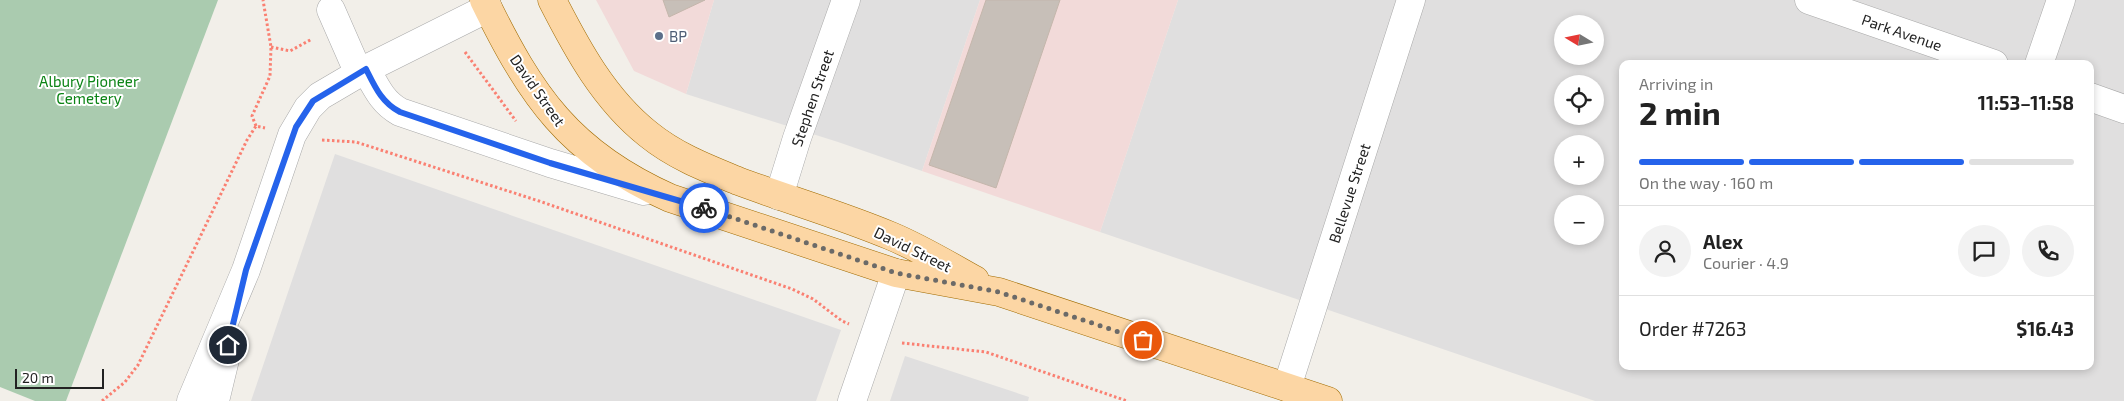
<!DOCTYPE html>
<meta charset="utf-8">
<style>
:root{--surface:#fff;--page:#f2f2f2;--text:#222;--muted:#767676;--line:#e0e0e0;--accent:#2563eb}
body{margin:0;font-family:"Exo 2",sans-serif;background:var(--page);color:var(--text);height:100vh;display:flex;flex-direction:column;font-size:19px;white-space:nowrap}
*{box-sizing:border-box;margin:0}
p{font-size:16px;color:var(--muted)}
.icon{flex:none;width:28px;height:28px;fill:none;stroke:currentColor;stroke-width:2;stroke-linecap:round;stroke-linejoin:round}
.map{position:relative;flex:1;overflow:hidden}
.drawer{position:absolute;left:1619px;top:60px;width:475px;height:310px;display:flex;flex-direction:column;background:var(--surface);border-radius:10px;box-shadow:0 2px 8px #0003}
.drawer>*{flex:none}
.needle{width:32px;rotate:280deg}
.controls{position:absolute;left:1554px;top:15px;display:grid;gap:10px}
.controls a{display:grid;place-items:center;width:50px;height:50px;border-radius:50%;background:var(--surface);box-shadow:0 2px 8px #0003;font-size:25px}
.scale{position:absolute;left:15px;bottom:12px;width:89px;box-sizing:border-box;padding-left:5px;border:2px solid #222;border-top:0;font-size:14px;line-height:18px;white-space:nowrap;color:#222;-webkit-text-stroke:4px #fff;paint-order:stroke}
.pin{position:absolute;display:grid;place-items:center;width:42px;height:42px;color:#fff;margin:-21px;border:2px solid #fff;border-radius:50%;box-shadow:0 1px 5px #0007}
.courier{position:absolute;display:grid;place-items:center;width:50px;height:50px;margin:-25px;border:4px solid #2563eb;border-radius:50%;background:#fff;color:#222;box-shadow:0 1px 6px #0007}
.head em{font-style:normal;font-weight:700}
.head div{display:flex;flex-direction:column-reverse}
.head{display:flex;align-items:center;justify-content:space-between;height:85px;padding:0 20px}
h1{font-size:32px;font-weight:700;line-height:38px}
.bar{display:grid;grid-template-columns:repeat(4,1fr);gap:8px 5px;align-content:center;height:60px;padding:0 20px}
.bar i{height:6px;border-radius:4px;background:var(--line)}
.bar .selected{background:var(--accent)}
.bar p{grid-column:span 4}
.line{display:flex;align-items:center;gap:12px;padding:0 20px;border-top:1px solid var(--line)}
.line div{flex:1}
.round{display:grid;place-items:center;flex:none;width:52px;height:52px;border-radius:26px;background:var(--page)}
.map>svg:first-child{display:block}
.residential{fill:#e0dfdf;fill-rule:evenodd}
.commercial{fill:#f2dad9}
.cemetery{fill:#aacbaf}
.building{fill:#c7bfb8;stroke:#c4b6ab}
.lines{fill:none;stroke-linecap:round;stroke-linejoin:round}
.minor-casing{stroke:#a9a9a9;stroke-width:29}
.major-casing{stroke:#a06b00;stroke-width:29}
.path{stroke:#fa8072;stroke-width:3;stroke-dasharray:2.5 2.5;stroke-linecap:butt}
.minor{stroke:#fff;stroke-width:28}
.major{stroke:#fcd6a4;stroke-width:28}
.done{stroke:#6b6a68;stroke-width:5;stroke-dasharray:0 9}
.route{stroke:#2563eb;stroke-width:6}
.service-dot{fill:#5c6f8a;stroke:#fff;stroke-width:2}
.labels{text-anchor:middle;dominant-baseline:central;stroke-width:4;stroke-linejoin:round;paint-order:stroke}
.street-label{font-size:15px;fill:#222;stroke:#fff}
.service-label{font-size:15px;fill:#4e5e75;stroke:#fff;text-anchor:start}
.park-label{font-size:15px;fill:#0c8416;stroke:#fff}
</style>
<div class="map">
<svg width="2124" height="401" viewBox="0 0 2124 401">
<rect width="100%" height="100%" fill="#f2efe9"/>
<path class="residential" d="M714,0H980L922,171L838,142L686,94Z
M1178,0H2124V401H1595L1100,232ZM1562,24H1595V56H1562ZM1622,64H2090V366H1622ZM1562,84H1595V116H1562ZM1562,144H1595V176H1562ZM1562,204H1595V236H1562Z
M335,154L841,330L816,401H251Z
M905,356L1029,397L1028,401H890Z"/>
<path class="commercial" d="M596,0H714L686,94L634,71Z
M980,0H1178L1100,232L922,171Z"/>
<path class="cemetery" d="M0,0H218L66,401H35L0,387Z"/>
<path class="building" d="M663,0H705L669,17Z
M986,0H1060L996,188L929,165Z"/>
<g class="lines">
<defs>
<path id="minor" d="M1809,0L1994,64
M331,10L359,74
M2039,64L2061,0
M366,69C376,87 382,102 400,112L550,163L644,191
M2090,97L2124,109
M779,196L797,138L846,0
M1287,387L1411,0
M191,401L246,270L292,135L308,108L320,96L366,69L488,8
M215,401L228,347
M852,401L896,273"/>
<path id="major" d="M484,0C531,96 569,153 670,198L896,273L999,292L1328,401
M552,0C577,49 604,99 648,134C675,156 706,168 738,181C789,200 841,215 891,236C920,248 948,265 975,280"/>
</defs>
<use href="#minor" class="minor-casing"/>
<use href="#major" class="major-casing"/>
<path class="path" d="M271,47L290,51L312,39
M465,52L516,121
M256,126L252,116L270,76L271,47L263,0
M322,140L356,142L539,201L792,289L813,299L842,321L849,324
M902,343L986,352L1127,401
M102,401L125,382L138,365L247,140L256,126L265,128"/>
<use href="#minor" class="minor"/>
<use href="#major" class="major"/>
</g>
<g class="lines">
<path class="done" d="M704,208L896,273L999,292L1143,340"/>
<path class="route" d="M228,345L246,270L296,127L313,101L366,69C375,87 382,103 400,112L550,163L704,208"/>
</g>
<circle class="service-dot" cx="659" cy="36" r="5"/>
<g class="labels">
<g class="street-label">
<text transform="translate(1902 32) rotate(19)">Park Avenue</text>
<text transform="translate(538 90) rotate(55)">David Street</text>
<text transform="translate(812 98) rotate(-71)">Stephen Street</text>
<text transform="translate(1349 193) rotate(-72)">Bellevue Street</text>
<text transform="translate(913 249) rotate(26)">David Street</text>
</g>
<g class="service-label">
<text x="669" y="36">BP</text>
</g>
<g class="park-label">
<text x="89" y="81">Albury Pioneer<tspan x="89" dy="17">Cemetery</tspan></text>
</g>
</g>
</svg>
<div class="controls">
<a><svg class="needle" viewBox="-14 -14 28 28"><path d="M0-13l5 13h-10z" fill="#e53935"/><path d="M0 13l5-13h-10z" fill="#767676"/></svg></a>
<a><svg class="icon" aria-label="locate" viewBox="0 0 24 24"><circle cx="12" cy="12" r="6"/><path d="M12 2v4M12 18v4M2 12h4M18 12h4"/></svg></a>
<a>+</a>
<a>−</a>
</div>
<div class="scale">20 m</div>
<div class="pin" style="left:1143px;top:340px;background:#ea580c"><svg class="icon" aria-label="bag" viewBox="0 0 24 24"><path d="M5 8h14l-1 12H6zM9 8a3 3 0 0 1 6 0"/></svg></div>
<div class="pin" style="left:228px;top:345px;background:#1f2937"><svg class="icon" aria-label="home" viewBox="0 0 24 24"><path d="M3 11l9-7 9 7M6 9v11h12V9"/></svg></div>
<div class="courier" style="left:704px;top:208px"><svg class="icon" aria-label="bike" viewBox="0 0 24 24"><circle cx="6" cy="16" r="4"/><circle cx="18" cy="16" r="4"/><path d="M6 16l4-8h5l3 8M10 8l3 8H6M13 5h3"/></svg></div>
<section class="drawer">
<div class="head"><div><h1>2 min</h1><p>Arriving in</p></div><em>11:53–11:58</em></div>
<div class="bar"><i class="selected"></i><i class="selected"></i><i class="selected"></i><i></i><p>On the way · 160 m</p></div>
<div class="line" style="height:90px"><a class="round"><svg class="icon" aria-label="person" viewBox="0 0 24 24"><circle cx="12" cy="8" r="4"/><path d="M4 21q1-7 8-7t8 7"/></svg></a><div><b>Alex</b><p>Courier · 4.9</p></div><a class="round"><svg class="icon" aria-label="chat" viewBox="0 0 24 24"><path d="M4 5h16v11H9l-5 4z"/></svg></a><a class="round"><svg class="icon" aria-label="phone" viewBox="0 0 24 24"><path d="M5 4h4l2 5-3 2q2 4 5 5l2-3 5 2v4C11 20 4 13 5 4z"/></svg></a></div>
<div class="line" style="height:65px"><div>Order #7263</div><b>$16.43</b></div>
</section>
</div>
